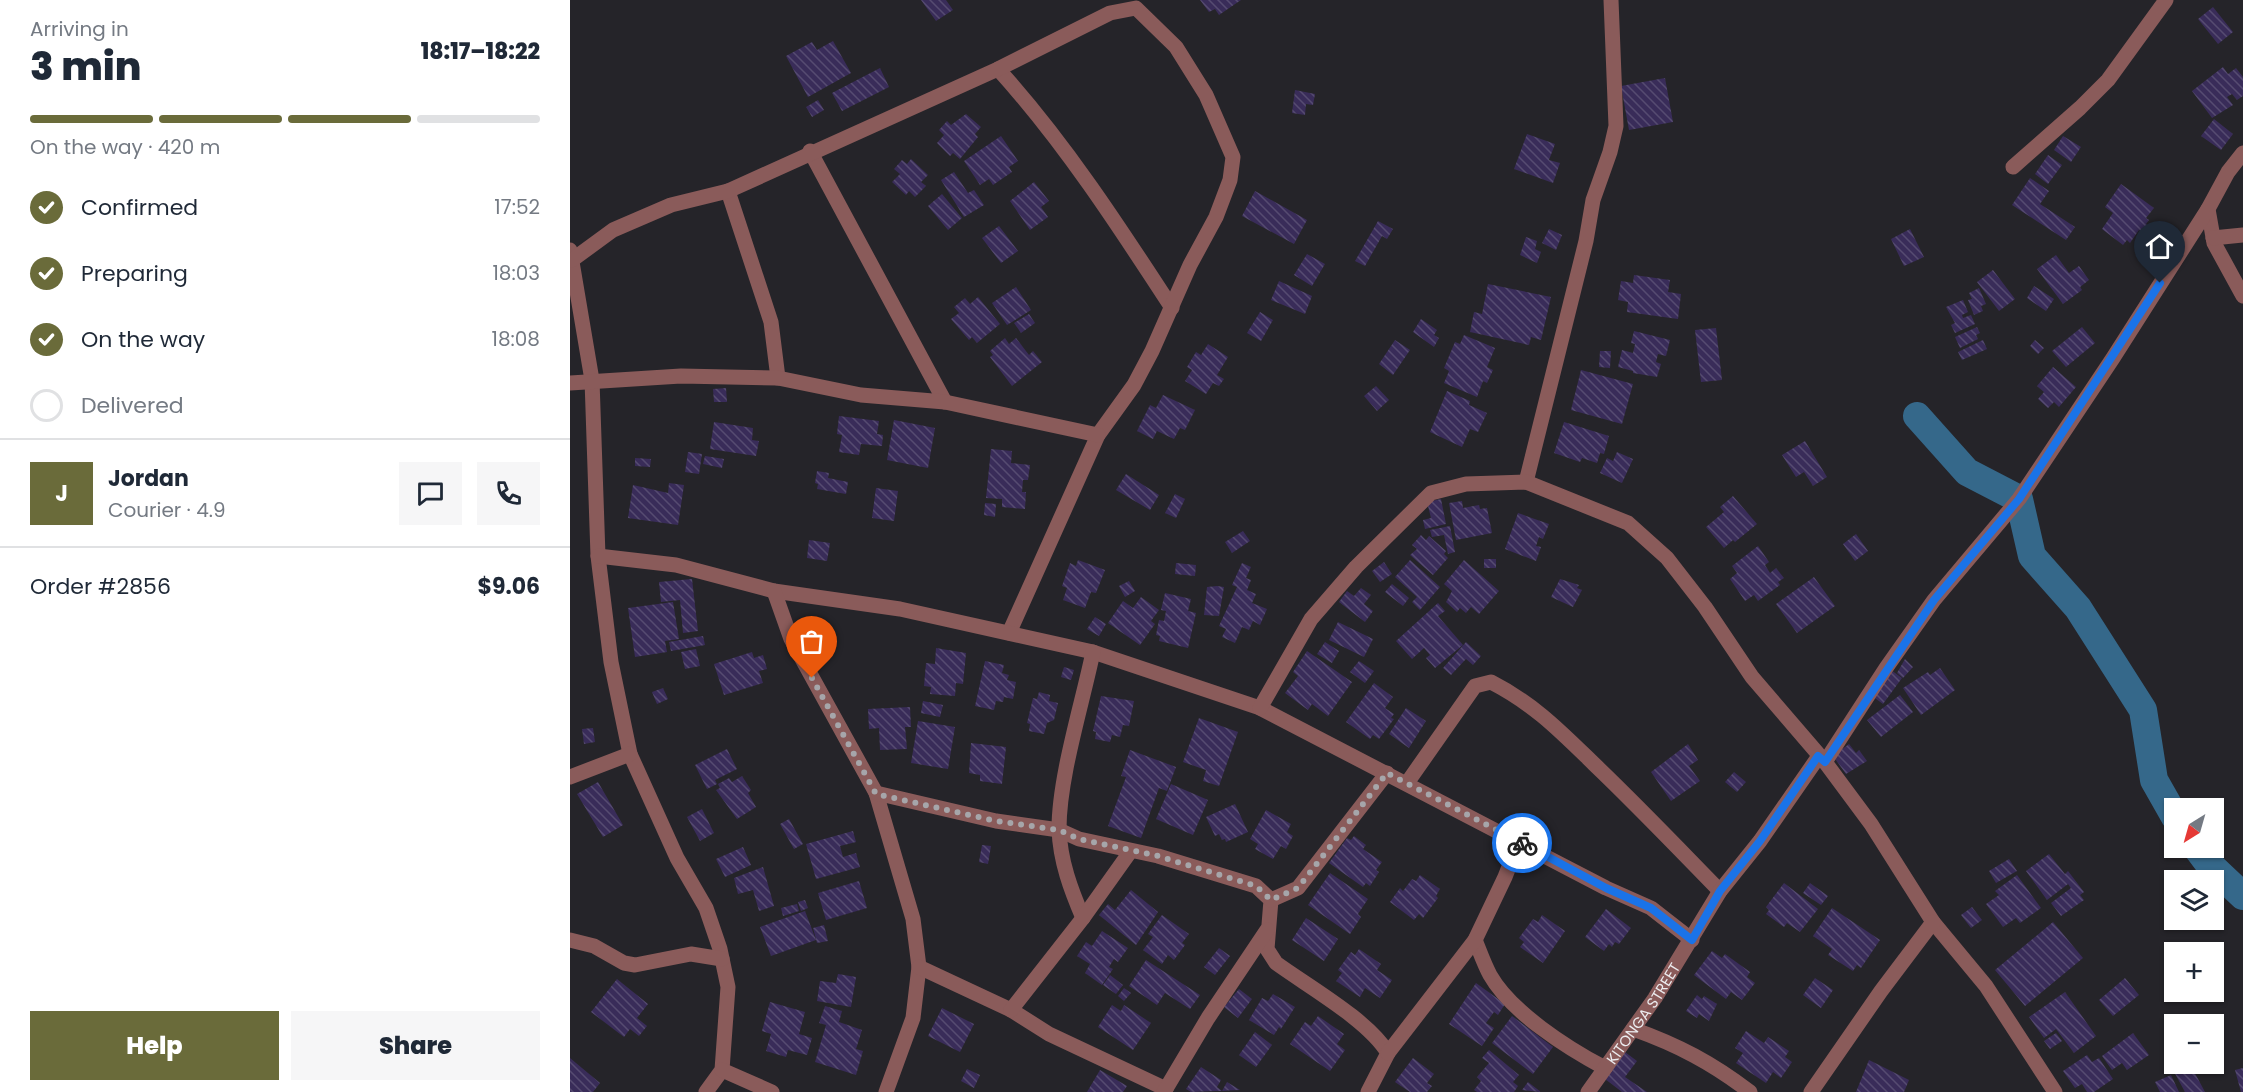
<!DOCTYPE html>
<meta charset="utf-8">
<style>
:root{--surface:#fff;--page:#f6f6f7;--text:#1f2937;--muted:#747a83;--line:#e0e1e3;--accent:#6a6b3a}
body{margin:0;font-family:Poppins,sans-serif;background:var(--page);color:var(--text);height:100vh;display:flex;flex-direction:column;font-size:22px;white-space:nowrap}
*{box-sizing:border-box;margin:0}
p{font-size:20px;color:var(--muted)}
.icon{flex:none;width:33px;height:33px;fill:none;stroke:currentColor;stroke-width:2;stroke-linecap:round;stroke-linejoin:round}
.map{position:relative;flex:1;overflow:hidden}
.panel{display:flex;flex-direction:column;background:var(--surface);width:570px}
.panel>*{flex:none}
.needle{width:39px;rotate:217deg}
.buttons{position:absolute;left:1594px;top:798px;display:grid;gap:12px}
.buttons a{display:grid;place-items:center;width:60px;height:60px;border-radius:0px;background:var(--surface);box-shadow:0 2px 4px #0004;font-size:30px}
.pin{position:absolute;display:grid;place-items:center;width:51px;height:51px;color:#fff;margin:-62px -26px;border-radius:50% 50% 50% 0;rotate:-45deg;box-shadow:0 0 6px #0007}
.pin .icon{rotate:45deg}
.courier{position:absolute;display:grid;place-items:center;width:60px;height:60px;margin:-30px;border:4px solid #1a73e8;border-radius:50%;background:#fff;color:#222;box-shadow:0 2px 8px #0007}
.summary em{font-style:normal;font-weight:800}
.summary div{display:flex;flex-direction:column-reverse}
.summary{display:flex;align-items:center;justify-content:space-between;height:102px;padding:0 30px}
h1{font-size:39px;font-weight:800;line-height:45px}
.bar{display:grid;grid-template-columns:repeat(4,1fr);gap:9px 6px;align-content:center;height:72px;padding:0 30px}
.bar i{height:8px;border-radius:4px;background:var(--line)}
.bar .on{background:var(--accent)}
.bar p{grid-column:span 4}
.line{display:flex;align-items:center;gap:15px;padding:0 30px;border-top:2px solid var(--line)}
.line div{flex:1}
.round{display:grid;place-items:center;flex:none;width:63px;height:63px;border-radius:0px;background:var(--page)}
ol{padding:0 30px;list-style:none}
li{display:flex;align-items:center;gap:18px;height:66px}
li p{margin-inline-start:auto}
li .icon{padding:6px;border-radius:50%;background:var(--accent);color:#fff;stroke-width:4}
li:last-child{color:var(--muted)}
li i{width:33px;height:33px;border:3px solid var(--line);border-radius:50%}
.primary-button{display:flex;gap:12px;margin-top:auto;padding:12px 30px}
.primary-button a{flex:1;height:69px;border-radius:0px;background:var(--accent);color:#fff;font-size:24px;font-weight:800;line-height:69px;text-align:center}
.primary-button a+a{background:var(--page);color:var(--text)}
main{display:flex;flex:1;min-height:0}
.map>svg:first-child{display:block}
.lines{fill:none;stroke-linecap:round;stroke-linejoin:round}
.river{stroke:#35688a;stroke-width:28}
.building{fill:url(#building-back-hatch)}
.minor{stroke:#8a5b5a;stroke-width:15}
.done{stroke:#a6a6aa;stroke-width:6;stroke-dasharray:0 10.8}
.route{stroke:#1a73e8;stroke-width:8}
.labels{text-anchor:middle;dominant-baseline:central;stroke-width:5;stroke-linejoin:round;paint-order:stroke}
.street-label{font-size:15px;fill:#ececef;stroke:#0e0e10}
</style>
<main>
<section class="panel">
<div class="summary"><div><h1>3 min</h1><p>Arriving in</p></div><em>18:17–18:22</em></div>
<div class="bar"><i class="on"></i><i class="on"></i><i class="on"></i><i></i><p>On the way · 420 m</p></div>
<ol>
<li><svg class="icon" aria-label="check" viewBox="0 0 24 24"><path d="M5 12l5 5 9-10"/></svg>Confirmed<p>17:52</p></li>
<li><svg class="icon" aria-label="check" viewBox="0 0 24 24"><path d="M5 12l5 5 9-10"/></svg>Preparing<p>18:03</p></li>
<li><svg class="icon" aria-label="check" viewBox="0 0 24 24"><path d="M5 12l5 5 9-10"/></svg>On the way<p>18:08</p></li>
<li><i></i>Delivered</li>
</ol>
<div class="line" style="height:108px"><b class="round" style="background:var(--accent);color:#fff">J</b><div><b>Jordan</b><p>Courier · 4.9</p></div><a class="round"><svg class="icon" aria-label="chat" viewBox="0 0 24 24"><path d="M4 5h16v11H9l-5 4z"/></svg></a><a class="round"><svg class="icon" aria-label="phone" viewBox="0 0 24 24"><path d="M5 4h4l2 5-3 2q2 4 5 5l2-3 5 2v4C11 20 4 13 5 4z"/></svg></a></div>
<div class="line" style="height:78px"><div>Order #2856</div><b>$9.06</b></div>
<div class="primary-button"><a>Help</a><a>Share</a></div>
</section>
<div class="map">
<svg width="1673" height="1092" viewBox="0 0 1673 1092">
<defs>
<pattern id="building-back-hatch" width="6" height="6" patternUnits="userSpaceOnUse" patternTransform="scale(1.5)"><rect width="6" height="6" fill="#392c59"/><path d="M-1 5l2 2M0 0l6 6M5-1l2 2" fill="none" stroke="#564b71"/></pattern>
</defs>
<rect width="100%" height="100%" fill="#252429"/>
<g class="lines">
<path class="river" d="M1347,416L1397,472L1449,499L1462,556L1508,608L1573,710L1584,780L1605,817
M1627,848L1639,864L1673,896"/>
</g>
<path class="building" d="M351,0H376L383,10L366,21Z
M630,0H671L649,15L645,9L639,12Z
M1643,7L1663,32L1648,44L1628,19Z
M263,41L281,73L238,97L216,56L242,42L247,50Z
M1653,67L1658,74L1666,68L1673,77V96L1667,100L1662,94L1657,97L1663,105L1642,118L1622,91Z
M310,68L319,87L272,111L262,93Z
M1095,78L1103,122L1059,130L1051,86Z
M725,90L745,94L743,105L736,104L735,115L722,113Z
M248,100L254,110L242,117L236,107Z
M396,114L411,127L405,134L408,137L390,159L383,153L380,156L367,143L374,135L369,130L377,121L381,125Z
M1644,119L1663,134L1651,150L1631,136Z
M957,134L985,144L979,160L990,163L983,183L944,169Z
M431,136L448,161L439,167L442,172L423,185L419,179L410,185L394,161Z
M1493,136L1511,147L1501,162L1484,150Z
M1478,155L1492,165L1478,184L1465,174Z
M341,159L358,175L351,182L356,186L345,197L339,191L336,195L322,182L330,174L324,169L332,160L337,164Z
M384,172L398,193L404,190L414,205L394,217L371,180Z
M1460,178L1479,191L1470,204L1505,227L1496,240L1442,205Z
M464,182L479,201L471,207L478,217L460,230L440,201Z
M1551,184L1584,208L1576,218L1579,220L1576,224L1579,226L1573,233L1569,230L1560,243L1557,240L1553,245L1532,229L1543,213L1535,207Z
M685,191L737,220L724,244L672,216Z
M372,194L392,218L378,230L358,206Z
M808,221L823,229L817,239L812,236L795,266L785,261Z
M429,226L448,251L431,263L412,238Z
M979,229L992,235L986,250L972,243Z
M1340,229L1354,257L1334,266L1321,239Z
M956,237L967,241L965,249L971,252L967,263L950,255Z
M737,254L755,264L742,286L724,275Z
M1486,255L1499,273L1509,266L1519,280L1510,287L1512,290L1493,304L1467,269Z
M1423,270L1445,299L1429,311L1407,282Z
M1064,275L1100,280L1098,292L1111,294L1108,319L1057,312L1058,302L1048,300L1051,281L1063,283Z
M709,281L742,296L735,314L701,300Z
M918,284L981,297L971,340L961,337L959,345L900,332L904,312L912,314Z
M1464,286L1484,299L1476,311L1457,298Z
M446,287L461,310L437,325L422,303Z
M1409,288L1416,304L1411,306L1413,311L1404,315L1398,300L1402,299L1399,293Z
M408,297L430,324L407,343L402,337L399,340L381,319L389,313L384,307L395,298L400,304Z
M1393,300L1398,312L1392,315L1393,318L1401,315L1405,324L1385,333L1381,325L1385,323L1376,307Z
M690,312L703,320L691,341L677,333Z
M459,314L465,323L451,333L444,323Z
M851,319L867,330L864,335L869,338L864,347L843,332Z
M1407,327L1410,333L1406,335L1408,339L1390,348L1385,337Z
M1512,327L1525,343L1496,367L1482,351Z
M1146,328L1152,380L1131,382L1125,330Z
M1064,331L1100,340L1096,356L1088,354L1086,362L1091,364L1087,377L1063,373V371L1048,367L1052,350L1063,353L1065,344L1061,343Z
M894,335L925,348L917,367L923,370L917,383L913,381L907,397L874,383L879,371L874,368L885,342L890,344Z
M435,338L439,344L446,338L459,355L463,351L472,362L442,386L420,357L423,355L420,351Z
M825,340L840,350L823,375L809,364Z
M1413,340L1417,349L1392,360L1388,352Z
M1465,340L1474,348L1468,354L1460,346Z
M638,344L658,357L647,375L654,379L649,386L643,383L636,394L615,381L622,370L617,367L626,352L631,355Z
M1030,351H1041L1040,368L1029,367Z
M1483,367L1506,387L1489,407L1484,402L1478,408L1468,399L1474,392L1467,386Z
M1011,370L1063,384L1052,424L1001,410Z
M806,386L819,400L807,411L794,396Z
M156,388L157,402H144L143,389Z
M877,391L900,401L899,405L917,413L908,432L900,429L892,447L860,432Z
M593,395L625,410L615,430L610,428L604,439L587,431L583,439L567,431L580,405L586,408Z
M269,416L309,421L307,434L313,435L312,446L291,444L289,455L269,452L272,435L267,434Z
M324,420L365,428L358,468L317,460Z
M144,422L183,428L182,440L189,441L186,456L140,449Z
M994,422L1039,436L1034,454L1030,453L1027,463L1012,458L1010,462L984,453Z
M1235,441L1257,477L1243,486L1234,472L1226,477L1212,455Z
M421,449L442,451L441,463L460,465L458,480H453L452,492H456L455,509L432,507V499L416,498Z
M118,452L132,454L129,474L115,472Z
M1047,452L1063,459L1052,483L1030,473L1037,458L1043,461Z
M135,456L154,459L152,468L133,464Z
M65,458L81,459L80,467L65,466Z
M247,471L259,473L258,478L278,482L276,494L247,489L248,484L245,483Z
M556,474L589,495L580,510L546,490Z
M99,483L114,485L108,525L58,518L63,485L98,493Z
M306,488L328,491L324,521L302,518Z
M605,494L615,499L606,518L595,513Z
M1163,496L1187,524L1165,542L1163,540L1154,548L1136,527L1154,512L1150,507Z
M871,499L876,524L855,529L853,520L861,518L857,502Z
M892,501L893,508L909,505L910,509L917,508L922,533L886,540L879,503Z
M415,503L426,504L425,517L414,515Z
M948,513L979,524L973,539L969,537L966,546L971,547L966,561L935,549Z
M880,526L885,552L878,554L874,535L862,537L860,530Z
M673,531L680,541L662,553L655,542Z
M1286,534L1298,551L1285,561L1273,544Z
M851,535L856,540L859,536L876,551L874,554L878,558L863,575L840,555L847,549L842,545Z
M239,540L260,543L257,561L237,558Z
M1188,546L1199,562L1195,565L1200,573L1206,568L1214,578L1208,582L1210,585L1188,601L1184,595L1175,601L1160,579L1167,573L1162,566Z
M914,559H926V568H914Z
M508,560L535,570L526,593L521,592L515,608L493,600L497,588L492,586L500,563L506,566Z
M840,560L870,587L850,610L842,602L847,597L825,577Z
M894,560L929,591L909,614L901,607L896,613L890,608L887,612L876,602L882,591L874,584Z
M814,562L822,574L810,582L802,571Z
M606,563L626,565L625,576L605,574Z
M672,563L681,567L676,578L681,580L677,590L686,594L682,603L697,609L690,625L683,621L679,630L672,627L665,643L652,637L656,629L649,626L667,587L662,585Z
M1244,577L1265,606L1227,633L1206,604Z
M122,579L128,631L113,633L110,600L91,602L89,582Z
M990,579L1009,585L1007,588L1012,590L1003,607L981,597Z
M559,581L565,591L555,597L549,586Z
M822,584L839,598L833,606L815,592Z
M647,586L654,587L649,616L634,615L637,587Z
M791,588L801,595L794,604L803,611L795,622L769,602L777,591L784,596Z
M595,593L621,599L618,611L626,613L618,648L589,641L590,636L586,635L589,620L594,621L596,611L591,610Z
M571,597L589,610L581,621L585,624L570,645L538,623L553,601L563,608Z
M103,602L109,639L95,641L97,652L65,657L58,608Z
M868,603L875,611L868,616L893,645L865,668L856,658L860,655L854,648L842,659L826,641Z
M525,617L536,624L529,636L517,629Z
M768,622L803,639L794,657L759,640Z
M133,636L135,645L101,651L99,642Z
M755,642L769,651L762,663L747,654Z
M896,642L911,656L903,665L896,659L881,675L873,668Z
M366,648L396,653L393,684L386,683L385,696L360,694L361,687L354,686L356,663L365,664Z
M126,649L130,666L115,669L111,652Z
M737,651L782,682L758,716L742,704L738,710L715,693L728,676L723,672Z
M182,652L184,658L193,655L197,669L189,671L193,683L154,695L144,664Z
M1335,659L1343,667L1333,678L1327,673Z
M415,661L434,665L432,673L439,675L437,680L446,682L443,699L434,697L433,702L426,701L424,710L405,706Z
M789,661L804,671L795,683L780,672Z
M494,667L504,670L501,680L491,677Z
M1370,668L1385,690L1351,715L1333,688L1358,672L1360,675Z
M1321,670L1332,678L1313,704L1302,696Z
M804,683L823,697L815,708L824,714L821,718L824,719L809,739L803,735L800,739L776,722Z
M93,688L98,699L87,704L82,692Z
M469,692L480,695L479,701L488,703L484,720L477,723L474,734L459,731L460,724L457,723L463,698L467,699Z
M1330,695L1343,712L1311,737L1297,720Z
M531,696L564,701L559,726L553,725L550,737L542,735L540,742L525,739L526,732L523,731Z
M353,701L373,705L370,717L351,713Z
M340,707L341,727H335L337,749L310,750L309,728L299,729L298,709Z
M836,708L856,721L839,748L819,734Z
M629,718L668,732L649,786L633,781L636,770L613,762Z
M348,721L385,727L378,769L341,763Z
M23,728L25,742L14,744L12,729Z
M401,743L436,747L432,784L410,781V775L399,773Z
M1118,744L1128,760L1119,766L1130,781L1101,801L1081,772Z
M1279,744L1286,753L1289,750L1297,761L1276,774L1263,756Z
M157,749L167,769L145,780L147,784L137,789L125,765Z
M560,750L606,767L597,791L589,788L571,838L538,826L556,777L551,776Z
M1164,772L1176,782L1167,792L1155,782Z
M172,776L181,790L178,793L186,807L167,819L146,790L150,788L148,784L159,778L162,782Z
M28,782L53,825L33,837L7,794Z
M601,784L638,800L623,835L586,819Z
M665,804L678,832L656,842L655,839L652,840L649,834L645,836L636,817Z
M132,809L144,833L130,841L117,817Z
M696,810L721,824L717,832L723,836L716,849L711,846L703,859L685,849L688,844L680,839Z
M219,819L233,844L224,849L210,824Z
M283,831L286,842L270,846L273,857L286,853L290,867L246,879L236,844Z
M784,836L796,845L793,849L812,862L806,870L809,872L800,886L796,883L793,887L759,863L777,838L781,840Z
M412,845L421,846L418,864L409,862Z
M173,847L181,865L155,877L146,859Z
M1479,854L1495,874L1498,871L1514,892L1510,895L1514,900L1491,916L1481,903L1501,888L1498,884L1477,900L1456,871Z
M1439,859L1447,871L1426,883L1419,871Z
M193,867L204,906L189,911L183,890L168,894L164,878Z
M760,873L798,899L788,914L791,917L780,934L738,905Z
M850,875L870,889L866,896L868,898L853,918L849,914L844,920L820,902L830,888L833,891L842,879L846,881Z
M1447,875L1471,908L1450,923L1446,918L1433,927L1416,904L1429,895L1425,891Z
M289,881L297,908L256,920L248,893Z
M1214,883L1248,909L1230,932L1217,923L1214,927L1196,914L1199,910L1196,907Z
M1240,883L1258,896L1251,905L1233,893Z
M561,890L588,912L566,945L529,915L538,904L545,910Z
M235,900L238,908L231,911L228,902Z
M227,904L229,911L213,916L211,908Z
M1402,907L1412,920L1401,928L1391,915Z
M1262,908L1310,940L1291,968L1287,965L1283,971L1258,955L1262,949L1243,936Z
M1036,909L1061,928L1049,944L1045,942L1042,947L1039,944L1034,951L1015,937Z
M235,911L246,940L201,956L190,927Z
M592,915L619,934L612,943L615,945L604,960L598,955L592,964L573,950L583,937L578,934Z
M972,915L995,931L973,963L950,947L954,942L949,938L963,919L968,922Z
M736,918L768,939L754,961L722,940Z
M1483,922L1513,958L1455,1006L1425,970Z
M254,925L258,941L247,943L243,928Z
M532,931L558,948L548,962L544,959L539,967L543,969L532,985L515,973L520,964L507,956L516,942L522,946Z
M649,948L660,956L645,975L634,967Z
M789,949L811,964L807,970L822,980L810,998L795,988L790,997L766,981L772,973L768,970L781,952L785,955Z
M1142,951L1152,958L1155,954L1180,972L1177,977L1185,983L1172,1000L1161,992L1156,999L1124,975Z
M576,960L630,995L620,1009L595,993L587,1005L559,986Z
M268,974L286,977L281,1007L247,1001L250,981L266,983Z
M540,975L553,985L546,994L533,985Z
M1245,978L1263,990L1251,1008L1233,995Z
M1555,978L1569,995L1543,1016L1529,1000Z
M47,979L78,1004L67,1018L77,1026L69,1036L60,1029L54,1037L21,1012Z
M906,983L935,1004L928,1015L924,1012L916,1023L924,1028L912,1046L879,1024Z
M554,988L561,993L554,1001L548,996Z
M669,989L682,999L668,1018L654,1007Z
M1495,992L1526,1036L1504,1053L1486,1029L1474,1038L1459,1017Z
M703,994L725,1007L711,1029L709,1027L704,1035L679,1020L692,998L698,1001Z
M1127,995L1132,999L1134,996L1147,1004L1139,1021L1129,1014L1127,1018L1116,1011Z
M200,1002L235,1012L229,1034L242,1038L237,1055L218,1050L216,1057L196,1051L201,1034L192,1031Z
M542,1005L551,1011L554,1005L581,1023L563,1050L528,1027Z
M255,1006L272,1011L269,1022L292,1030L286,1049L293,1051L286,1075L245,1062L256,1025L249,1023Z
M372,1008L404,1024L390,1052L358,1036Z
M748,1016L774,1034L767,1044L775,1050L760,1071L720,1044L735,1022L741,1026Z
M942,1016L983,1047L963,1074L922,1043Z
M1176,1031L1194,1043L1198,1037L1219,1051L1215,1057L1222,1062L1211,1078L1203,1072L1196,1083L1166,1063L1173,1053L1165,1048Z
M685,1032L702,1045L686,1067L669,1055Z
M1486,1033L1492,1041L1480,1049L1474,1041Z
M1563,1033L1579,1055L1557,1070L1552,1063L1542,1070L1532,1056Z
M919,1050L949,1075L943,1082L948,1086L944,1092H907L904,1090L911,1081L907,1077L919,1063L912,1058Z
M1055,1052L1067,1061L1055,1077L1077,1092H1052L1035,1079Z
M1517,1055L1522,1062L1529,1058L1543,1079L1524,1092H1517L1512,1084L1505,1088L1493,1071Z
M0,1058L30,1083L23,1092H0Z
M843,1058L864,1074L857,1083L862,1086L857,1092H840L825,1082Z
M1299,1060L1339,1080L1334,1092H1286Z
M1617,1064H1620L1635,1092H1615L1603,1070Z
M631,1067L651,1080L647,1087L652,1091L657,1082L670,1090L621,1092L616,1089Z
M1673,1068V1092H1671L1665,1070Z
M397,1069L410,1075L404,1088L391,1081Z
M530,1070L557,1086L553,1092H517Z
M1601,1075L1609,1092H1590L1585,1082Z
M958,1082L971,1092L952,1090Z"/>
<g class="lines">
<g class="minor">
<path d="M428,69C494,142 548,225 602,308"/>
<path d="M240,151L375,402"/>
<path d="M1443,167L1510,108L1538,80L1596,0"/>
<path d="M158,191L201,322L208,378"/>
<path d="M1638,209L1644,243L1673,296"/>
<path d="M1643,238L1673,235"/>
<path d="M0,250L22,380L28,556L41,662L60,754L107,858L136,908L150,949L158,987L152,1070L136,1092"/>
<path d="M2,260L43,230L101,205L158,191L428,69L540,13L566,8L606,47L636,95L663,157L660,180L646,217L620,265L582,351L564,385L528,435L439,633"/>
<path d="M0,383L111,376L208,378L291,395L375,402L528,435"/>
<path d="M956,482L1016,241L1023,200L1040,152L1046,126L1041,0"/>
<path d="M28,556L106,565L204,591L330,609L523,652L690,708L1036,888L1081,908L1122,940"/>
<path d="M204,591L221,639L306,793L343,919L349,967L343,1018L316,1092"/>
<path d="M690,708L741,619L786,567L861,493L896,484L956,482L1058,523L1097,558L1135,607L1182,677L1255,762L1301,824L1363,922L1416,986L1485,1092"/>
<path d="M1255,762L1316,668L1364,600L1449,499L1543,358L1638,209L1658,172L1673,153"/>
<path d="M0,777L60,754"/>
<path d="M837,783L905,686L921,682C964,704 990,731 1024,764C1067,805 1108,848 1150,891"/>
<path d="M306,793L426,821L489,830L509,839L588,856L686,886L701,900L697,949L706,963C739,987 798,1020 818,1053L798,1092"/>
<path d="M701,900L728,888L817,773"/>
<path d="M513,918C501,890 490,861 489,829C489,777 512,705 523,652"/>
<path d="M0,940L24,946L54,963L65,965L121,954L152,959"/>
<path d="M905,940C910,952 914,964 920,975C941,1012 997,1048 1035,1068"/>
<path d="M349,967L441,1010L479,1034L596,1089"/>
<path d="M441,1010L513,918L560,852"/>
<path d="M1063,1029C1108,1045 1142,1063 1180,1092"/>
<path d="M818,1053L905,940L935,877L949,841"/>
<path d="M152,1070L202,1092"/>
<path d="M594,1092L638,1018L697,930"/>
<path id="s1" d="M1018,1092L1085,998L1150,891L1190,841L1249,756"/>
<path d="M1241,1092L1311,991L1363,922"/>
</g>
</g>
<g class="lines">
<path class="done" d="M242,678L306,794L426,821L489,830L509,839L588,856L686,886L701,900L728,888L817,773L952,843"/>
<path class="route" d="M952,843L1036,888L1081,908L1122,940L1150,891L1190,841L1248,756L1255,762L1364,600L1449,499L1590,283"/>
</g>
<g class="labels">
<g class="street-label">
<text stroke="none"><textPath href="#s1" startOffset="96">KITONGA STREET</textPath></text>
</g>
</g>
</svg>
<div class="buttons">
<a><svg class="needle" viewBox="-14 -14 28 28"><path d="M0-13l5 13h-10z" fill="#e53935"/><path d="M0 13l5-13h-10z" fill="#747a83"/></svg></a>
<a><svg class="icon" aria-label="layers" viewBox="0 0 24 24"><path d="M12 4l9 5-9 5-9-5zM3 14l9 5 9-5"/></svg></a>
<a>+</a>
<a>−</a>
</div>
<div class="pin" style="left:242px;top:678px;background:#ea580c"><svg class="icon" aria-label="bag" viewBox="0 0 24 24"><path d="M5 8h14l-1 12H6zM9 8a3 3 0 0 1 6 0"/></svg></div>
<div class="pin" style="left:1590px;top:283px;background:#1f2937"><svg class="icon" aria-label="home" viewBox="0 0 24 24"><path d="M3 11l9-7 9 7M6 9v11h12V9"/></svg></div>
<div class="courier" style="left:952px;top:843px"><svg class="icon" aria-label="bike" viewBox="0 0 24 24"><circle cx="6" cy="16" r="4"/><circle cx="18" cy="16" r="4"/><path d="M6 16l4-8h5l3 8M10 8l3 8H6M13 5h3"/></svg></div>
</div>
</main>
